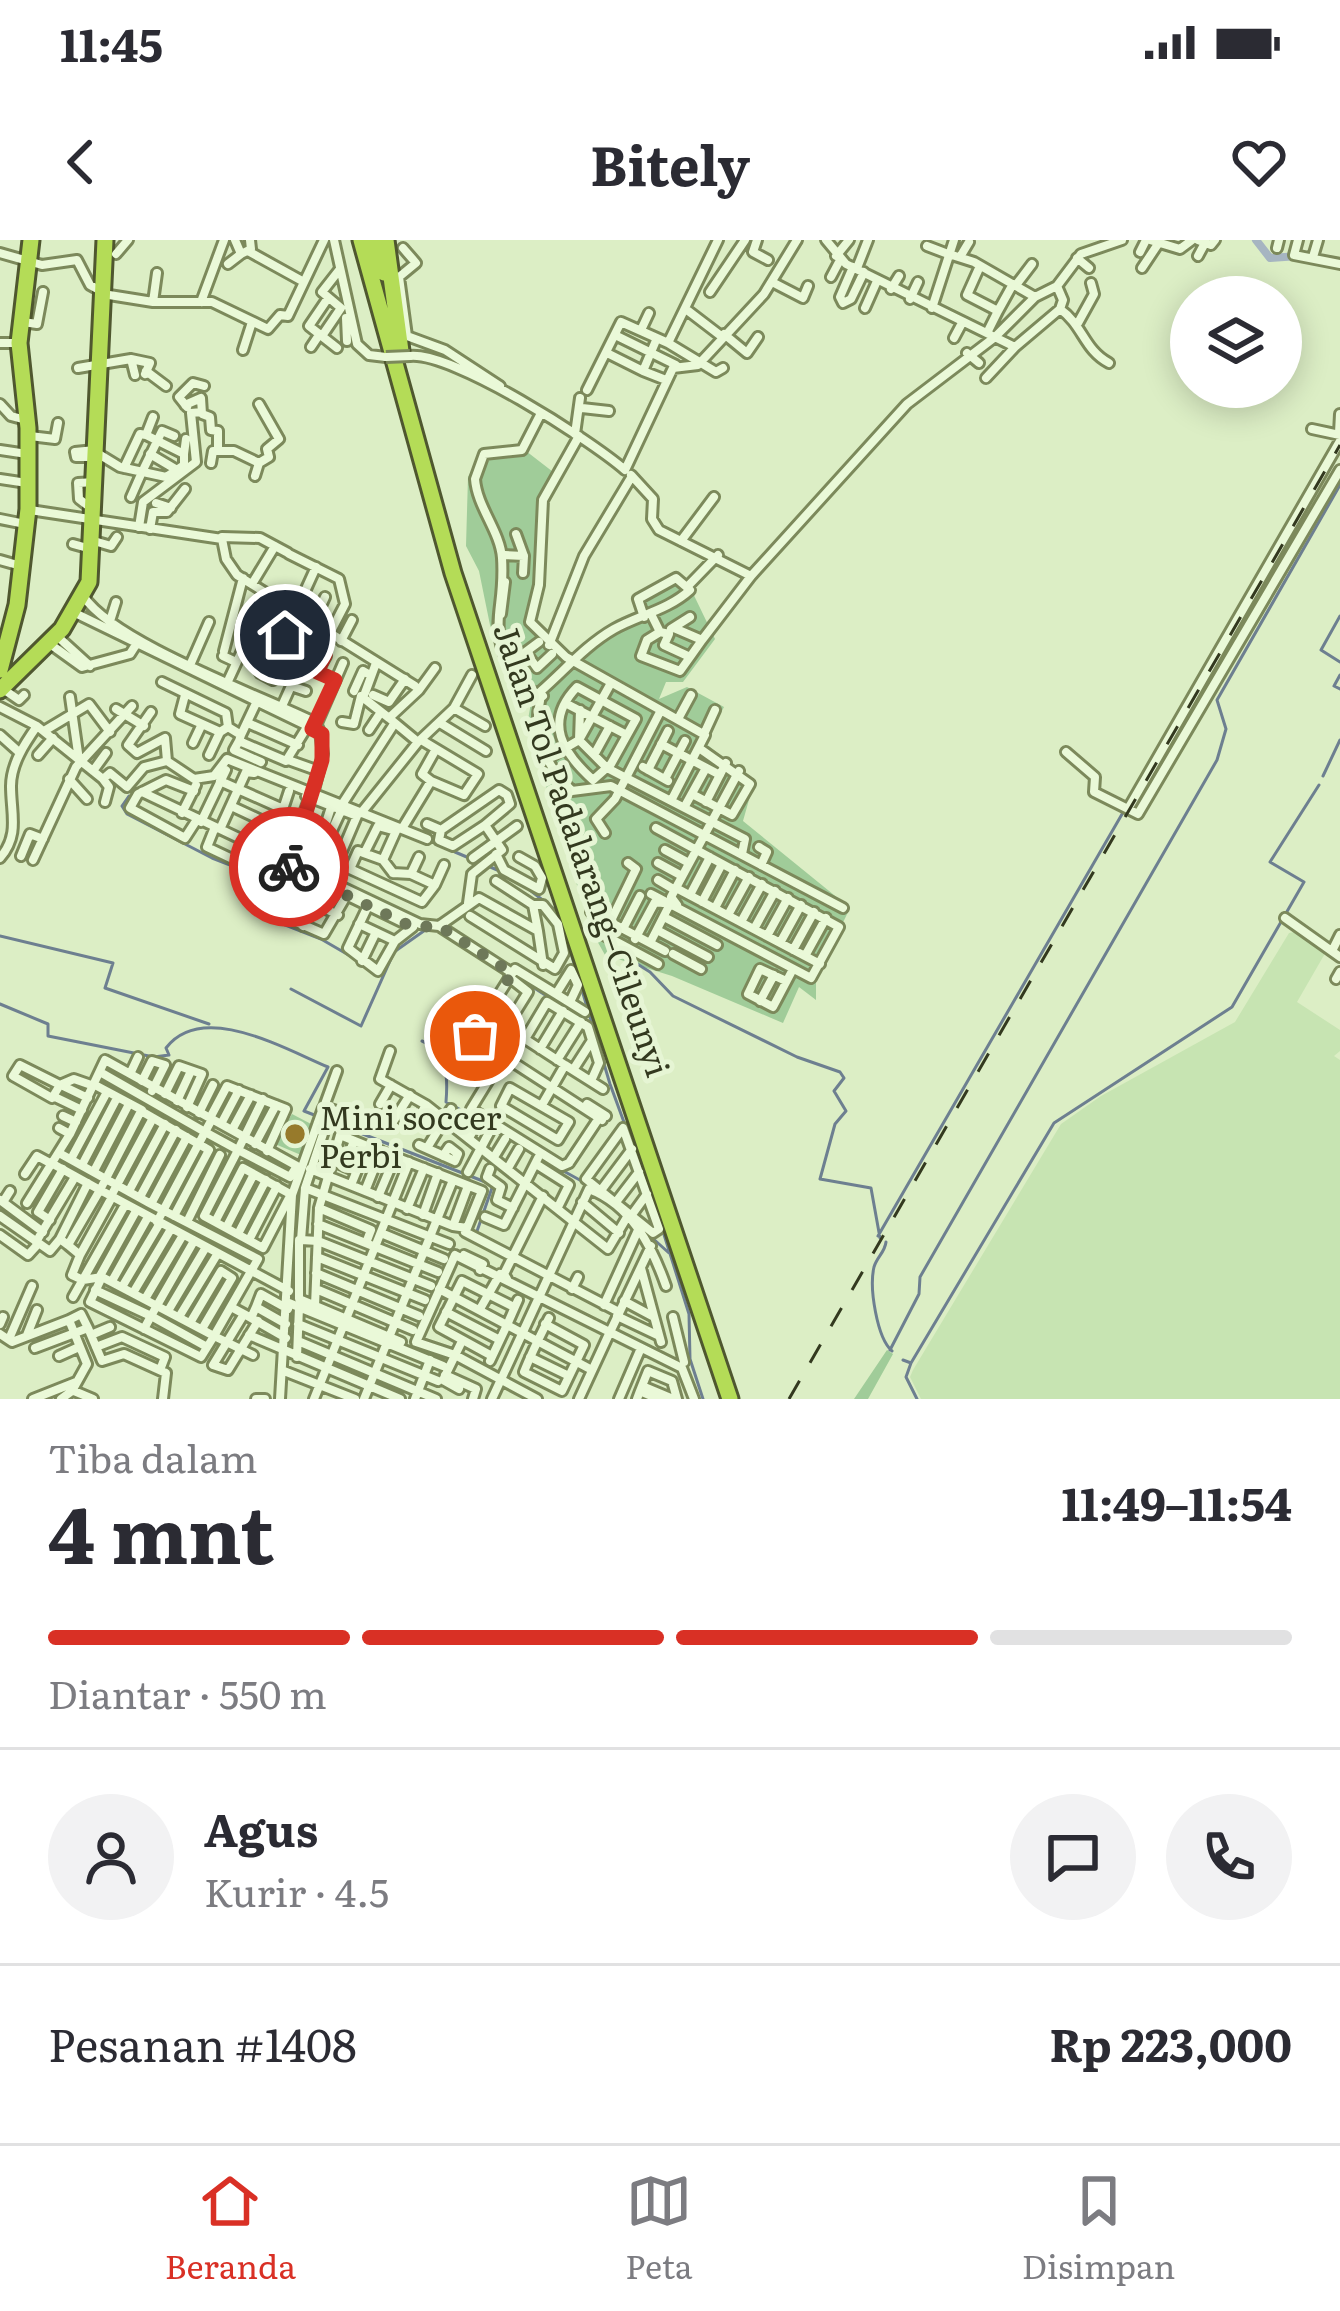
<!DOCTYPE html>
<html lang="id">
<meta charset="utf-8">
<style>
:root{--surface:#fff;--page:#f2f2f3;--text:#2b2b33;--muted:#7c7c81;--line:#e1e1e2;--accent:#d93025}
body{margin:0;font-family:Literata,serif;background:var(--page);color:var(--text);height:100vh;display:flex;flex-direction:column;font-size:45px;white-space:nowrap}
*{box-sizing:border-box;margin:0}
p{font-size:39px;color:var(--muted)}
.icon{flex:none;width:66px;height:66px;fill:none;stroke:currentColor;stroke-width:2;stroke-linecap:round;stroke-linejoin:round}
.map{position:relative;height:1159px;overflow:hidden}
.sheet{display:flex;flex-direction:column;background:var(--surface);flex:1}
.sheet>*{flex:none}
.tools{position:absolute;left:1170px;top:36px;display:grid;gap:24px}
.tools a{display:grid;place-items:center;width:132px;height:132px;border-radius:50%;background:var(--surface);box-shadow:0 6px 30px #0003;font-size:60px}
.pin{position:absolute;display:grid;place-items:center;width:102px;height:102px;color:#fff;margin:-51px;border:6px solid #fff;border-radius:50%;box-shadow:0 3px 12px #0007}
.courier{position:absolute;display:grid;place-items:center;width:120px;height:120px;margin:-60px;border:9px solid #d93025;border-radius:50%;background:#fff;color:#222;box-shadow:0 3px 15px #0007}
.head em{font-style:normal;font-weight:700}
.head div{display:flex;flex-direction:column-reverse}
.head{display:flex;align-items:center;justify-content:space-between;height:204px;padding:0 48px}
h1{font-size:78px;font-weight:700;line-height:90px}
.bar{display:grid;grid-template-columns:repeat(4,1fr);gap:18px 12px;align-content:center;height:144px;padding:0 48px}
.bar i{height:15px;border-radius:9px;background:var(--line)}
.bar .active{background:var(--accent)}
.bar p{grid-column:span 4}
.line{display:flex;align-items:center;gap:30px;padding:0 48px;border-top:3px solid var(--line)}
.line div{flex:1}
.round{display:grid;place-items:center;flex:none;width:126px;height:126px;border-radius:63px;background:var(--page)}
.status{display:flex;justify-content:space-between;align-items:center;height:84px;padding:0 60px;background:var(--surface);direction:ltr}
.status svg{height:33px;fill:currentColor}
header{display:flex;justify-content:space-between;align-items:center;height:156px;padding:0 48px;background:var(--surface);font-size:54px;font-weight:700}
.menu{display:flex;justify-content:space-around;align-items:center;height:168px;border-top:3px solid var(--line);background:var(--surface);font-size:33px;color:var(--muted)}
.menu a{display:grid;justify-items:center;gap:6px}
.menu .active{color:var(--accent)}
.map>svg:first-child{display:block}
.farmland{fill:#c7e4b2}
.green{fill:#a0cc99}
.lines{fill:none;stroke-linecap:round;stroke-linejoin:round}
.stream{stroke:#6d7f90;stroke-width:3}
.river{stroke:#a6b5c1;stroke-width:8}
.minor-casing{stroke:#7c895b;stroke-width:14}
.highway-casing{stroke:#4f572f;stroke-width:21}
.minor{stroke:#eaf9d8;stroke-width:8}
.highway{stroke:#b4dc57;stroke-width:15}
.rail{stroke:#33391f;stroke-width:3;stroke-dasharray:21 21;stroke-linecap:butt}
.minor-bridge-casing{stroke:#7c895b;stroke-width:14;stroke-linecap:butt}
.minor-bridge{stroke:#eaf9d8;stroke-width:8}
.done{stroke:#6e7859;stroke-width:12;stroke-dasharray:0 21.6}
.route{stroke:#d93025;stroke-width:15}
.poi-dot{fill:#977a2b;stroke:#e6f5d4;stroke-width:4.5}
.labels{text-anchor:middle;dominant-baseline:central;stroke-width:10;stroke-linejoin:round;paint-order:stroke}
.street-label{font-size:33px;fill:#33391f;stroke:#e6f5d4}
.poi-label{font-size:33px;fill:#33391f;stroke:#e6f5d4;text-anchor:start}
</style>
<div class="status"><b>11:45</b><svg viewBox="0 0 49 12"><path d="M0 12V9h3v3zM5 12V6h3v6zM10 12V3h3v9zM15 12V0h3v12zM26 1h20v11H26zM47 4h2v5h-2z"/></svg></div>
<header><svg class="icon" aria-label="back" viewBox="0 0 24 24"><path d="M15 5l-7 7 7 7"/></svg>Bitely<svg class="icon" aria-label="heart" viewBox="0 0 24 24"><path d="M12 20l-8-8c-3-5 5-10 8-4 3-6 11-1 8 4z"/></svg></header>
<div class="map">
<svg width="1340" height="1159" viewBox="0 0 1340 1159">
<rect width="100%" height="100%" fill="#dceec5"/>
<path class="farmland" d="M1300,691L1327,710L1297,762L1340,790V811L1334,816L1340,820V1159H921L910,1137L913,1130L1061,884L1101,856L1235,782L1289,693Z"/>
<path class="green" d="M543,176L526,211L557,235C530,273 542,334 530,377L566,417L575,418L642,377L638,358L665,338L688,343L715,399L683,442H666L659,459L687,447L724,467L705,503L754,542L743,581L850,668L816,738V760L799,747L783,783L672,736L605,715L591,690L527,485L531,463L518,457L490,385L479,331L466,306L468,237L483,210L519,211Z
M292,874L313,885L301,915L275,904Z
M887,1110L893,1114L868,1159H854Z"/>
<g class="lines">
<path class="stream" d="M1340,376L1321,410L1340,422
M1340,435L1334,446L1340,449
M1192,451L1259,334
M1323,536L1340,500
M1132,555L1169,490
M129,556L122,566L127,574L212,618L274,642L260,675L321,699L383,735
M455,612L502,632
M521,643L559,673L610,844L654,964
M0,696L113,723L105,748L209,784
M609,706L650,732L673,756L797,817L840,832L844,838L834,851L846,871L835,884L820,939L871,948L880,998
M514,735L592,785
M291,749L361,786L394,712L428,688
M0,764L48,784V796L154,817L169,815L166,808C202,761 283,808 328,827L304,871L493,945L476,994
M422,801C448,812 448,838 446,862L489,885
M558,928L587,944
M661,985L689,1074L690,1119L703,1159
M649,995L669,1013
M878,996L1125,569
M886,1002C885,1012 877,1017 874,1027C869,1048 877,1098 892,1111
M890,1110L919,1054L920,1037L1217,520L1226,489L1217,460L1340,245
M903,1120L911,1123L906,1137L917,1159
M911,1123L1054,883L1232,767L1304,642L1270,622L1319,545"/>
<path class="river" d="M1256,0L1270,18L1299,16"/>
<defs>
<path id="minor" d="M235,0L241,14L251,9L250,0
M334,0L357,104L369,115L386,117
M718,0L668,103L716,132L723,128
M757,0L753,12L768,20
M826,0L846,24L1015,107L1060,69
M1150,0L1180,9L1192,0
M1198,0L1211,5L1215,0
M1298,0L1294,15L1340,24
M927,6L948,14
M403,8L416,23L399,37L407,96L445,110L500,146
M1277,8L1279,0
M248,11L304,42
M1140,12L1146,0
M0,13L42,25L77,20L90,45L101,51
M116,14L128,0
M952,15L974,22L1035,57
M836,16L849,0
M1198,16L1205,3
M960,17L969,2
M1313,17L1318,0
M1077,18L1089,28
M228,24L241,14
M980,26L967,55L998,71L1013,44
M853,27L840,57L843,63L851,59L864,32
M857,28L868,0
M1142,28L1158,4
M831,37L840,20
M772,42L803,58L808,46
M1016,45L1032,24
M1057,46L1063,60L1060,69C1083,85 1084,110 1109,123
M891,49L899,36
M710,52L745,0
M103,54L153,62L157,33
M328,58L309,86L337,108
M910,59L918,42
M153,62H212L268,89L280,75L288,76L324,0
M201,62L224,0
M865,68L877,41
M932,68L954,0
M687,70L721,96
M346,78L347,101
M23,82L37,84L43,52
M1078,83L1094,54L1091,43
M641,90L649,73
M987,93L998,71
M724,94L747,113L758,97
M615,95L676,125
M322,96L341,68L322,52L340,29
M657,98L643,131L666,140
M954,98L962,83
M0,103H18
M311,107L319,95
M243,110L252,82
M607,113L643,131
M967,113L979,123
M410,116C453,112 589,199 625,230L673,128L698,125L764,54L797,0
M131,119L135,135
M78,128L131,119L150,123L145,134
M146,131L166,146
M986,138L1015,107
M587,150L621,82L668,103
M0,164L11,176L26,180
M185,165L201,158L202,174L210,177L211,190L218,191V210
M187,167L179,157L193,143L204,146
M582,168L609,171
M1312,189L1340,195
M1339,193L1340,174
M575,194L580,158
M146,195L153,177
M30,196L55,199L58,183
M579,196L543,260L539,345L530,382L566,417L705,495L672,559
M0,210L27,214
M97,213L120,227L166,237L184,225V214L146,195
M150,214L177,230
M184,214L186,199
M94,217H76L75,212L95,210
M211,223L213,211H234L259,223L269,217L267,209L279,199L259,164
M124,228L140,194L146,195
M144,228L162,191L174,196
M631,235L653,259L652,279L659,290L751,336
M255,236L259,223
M0,239L27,243
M131,257L142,232
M156,263L171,268
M87,265L79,259L78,243L95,242
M30,270L222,299L226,319L237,335L415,446L419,450L389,478L418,502L454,468L472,435
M0,279L25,284
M139,287L143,262L196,222L191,173L202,172
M150,289L153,272H167L185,249
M222,297L260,298L288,313
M94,301L111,306L117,297
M681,301L714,257
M73,304L91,309
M289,314L339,339L345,364L330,393
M505,315L524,316L516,294
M0,320L21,326
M523,333L524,316
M252,344L275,306
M687,347L718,315
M84,357C115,403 262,456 316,483L320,492
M296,371L316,327
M75,373L320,492
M501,374L505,342
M651,374L660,392L669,394L664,405L690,417L680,431L641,416L647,400L660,392
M304,377L312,363
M110,381L116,362
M313,383L325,357
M674,388L702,400L690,417
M671,389L690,377
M285,395L326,416L317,432
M57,396L90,426
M702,400L751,336L907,164L995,97L1035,57L1057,46L1081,14L1122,0
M341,401L352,380
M50,404L82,427L130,414L137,403
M549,405L584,316L632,236
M224,411L243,338
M527,414L537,428L552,414
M223,416L236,422
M191,423L209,382
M508,425L539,402
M270,429L273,440L260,433L270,429L286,392
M228,441L247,400L335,440
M162,442L226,473L228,487
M577,447L636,479L611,524L593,540C563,513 543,482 577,447Z
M3,449L19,460L24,455
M419,450L435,428
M354,451L363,431L370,435
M541,451C565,430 586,405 614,389C639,375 668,370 690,350L676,338L638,359L644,377
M365,453L376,423
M185,455L180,474L220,492L228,487L241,495L239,501L286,521L307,487
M373,455L389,462L405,439
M533,455L537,461L543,456L519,445C483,383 506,377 502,318C500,291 477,267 475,239L484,214L522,210L540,175
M70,457L79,520
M540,461C532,499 546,525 572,551L611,546L843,668
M565,463L627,495
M282,466L291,446L306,451
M0,467L37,486L103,539L110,533L127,547L144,527L167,521L194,539L214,536L227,519L427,599
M454,468L485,486
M116,469L144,486
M580,470L579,500L594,515L610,486
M151,472L128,505L137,513L165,498L167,521
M678,479L691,455
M342,482L354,484L361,456L389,478
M248,483L298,505
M317,483L343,423
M440,483L486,511
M369,490L381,472
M44,491L89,464L110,492
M704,494L715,470
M0,495L20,513
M241,495L258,459
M239,501L234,510L261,522
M193,503L202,484
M661,504L720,535
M1066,512L1095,537L1094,552L1138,574L1340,230
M38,515L53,498
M209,515L220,492
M594,515L607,528L745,599L742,614
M545,520L579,500L611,443
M291,521L319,531
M643,527L668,541
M648,530L668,491
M93,531L106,513
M69,539L87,559
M103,539L109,547L105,562
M665,539L685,501
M220,541L283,569
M431,541L422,534L436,509
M194,551L166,540L138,554L130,568L185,598L196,581
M312,551L269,670L324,694L349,651
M142,552L420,684L439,686L512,733
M313,554L323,514L320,492
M692,554L732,575L750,544L699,508
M306,556L357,576L337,623
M706,562L726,523
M343,563L394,484
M231,566L278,588
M685,566L706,528
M1128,569L1340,201
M182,573L196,545
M361,573L418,502
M201,582L226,530
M427,584L441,590L499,550L507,555L510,564L485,585L502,610L472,634L468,663
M215,587L207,607L262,633L289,551
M221,587L246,532L254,533
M403,587L431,541L464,555L478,534L423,501
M441,590L439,600L453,606L485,585
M605,593L596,579L615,559L660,472
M295,604L338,623
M759,607L767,612L761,625
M665,610L689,623
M317,611L332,564
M365,612L378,586L396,591L383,620L393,633
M321,614L342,569
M496,614L504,630L539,649L542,638L535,626L519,617
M21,616L30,594L43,599
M0,618C20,595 11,574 11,546C11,524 25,503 37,486
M473,618L517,586
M33,620L76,527L132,466
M383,620L358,611L350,629L422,662L435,645L411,634L393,633
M628,623L636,629L604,695L658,724
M658,623L682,636
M411,634L419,617
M313,639L412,687
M658,640L675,650
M496,641L533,665L538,691
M435,645L444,625
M279,646L338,675
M676,648L820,724
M651,654L811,738L839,687L656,588
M690,655L710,617
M702,662L722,624
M677,665L671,657L739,531
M368,666L348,708L378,731L395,701L413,687
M715,668L735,630
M591,672L665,711
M728,675L749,637
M470,676L555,729L564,713L558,684L543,665H533
M664,677L717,705
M286,678L296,655
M1285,678L1340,717
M741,682L762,644
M359,684L395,701
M303,686L315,663
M439,686L479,658L538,691L543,725
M623,689L640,656
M754,689L775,651
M657,690L708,717
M767,696L788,658
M635,699L655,662L663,663
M650,703L671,662
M780,703L801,665
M793,710L814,672
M1332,711L1340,695
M673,714L701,729
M805,716L826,678
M362,721L376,692
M1336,739L1340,732
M786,741L760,729L748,754L773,767L793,729
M556,754L585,772
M760,761L774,735
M476,791L515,729L556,754L571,730L578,745L570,762
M476,791L477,799L602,880
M477,792L509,814
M495,805L528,752L509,737
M540,809L563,771
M390,811L380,839L426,865L608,1009L627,977
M506,812L471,869L562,926L569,923
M557,820L581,782
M565,825L603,849
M573,830L591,802
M100,832L205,892L157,982
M130,834L138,817
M142,841L152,821L165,825L152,851
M60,845L20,825L13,836L52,858L60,845L74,839L94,846
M95,845L142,870
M63,846L88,858
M510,848L569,882L558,900L501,866Z
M165,854L179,826L202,834L187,867
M55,857L82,870
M177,861L191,831
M325,864L337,831
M380,864L391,845
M587,864L606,876
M542,865L565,825L525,799L547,762L588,787L599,823L591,841
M324,867L389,888
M400,872L417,880L426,865
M199,873L213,845
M63,876L76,882
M210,878L227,846L286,869L267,911
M212,879L205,892L238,910L263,859
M221,884L239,850
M326,885L305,948L301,1000L318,1001L431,1046
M59,888L70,894
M389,888L410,855
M623,888L659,989L653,993L586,939Z
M457,889L466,876
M232,890L251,855
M469,898L476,885
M255,904L276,865
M419,905L455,921
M367,906L482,951L467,988L453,986L468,946
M427,908L451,869
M59,913L151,964L187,897
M443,916L449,907L458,914L455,921
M494,917L505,899
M71,919L107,852
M331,920L356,931
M569,923L601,875
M53,924L100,950L141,871L209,910L174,976
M536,924L569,945L558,967
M82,925L117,858
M344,926L354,901
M508,928L519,909
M310,929L453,986
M490,929L487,937L501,947L497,960L513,968
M94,931L129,864
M468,932L490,891
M25,934L37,916L50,923
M305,948L449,1004
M602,949L632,909
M129,951L165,884
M365,951L381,911
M111,956L153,878
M140,957L176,890
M378,957L395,917
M0,960L43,992
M3,962L10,951
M582,962L619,993
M616,962L639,932
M27,963L70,894L105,820L297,926L290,937L238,910L204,976L263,1008L291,954
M151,964L258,1019L214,1096L253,1115
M319,968L371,990L366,1003
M407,969L424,928
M423,975L438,933
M0,976L50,1011L60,999L68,1005L100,950L289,1051
M631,976L647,954
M485,977L504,985L538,918
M50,980L38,972L63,929
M187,982L220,915
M215,982L243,928L292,955
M318,984L438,1032
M226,988L254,934
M465,992L619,1072
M381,993L444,1019
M238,994L266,940
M0,995L28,1015L38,1004
M60,999L88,943
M249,1000L277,946
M299,1000V1059L401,1102
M194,1001L151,1076L207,1107
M36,1002L75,937
M68,1005L80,1015L112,957
M80,1015L72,1035L83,1040L102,1037L214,1096L201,1117L90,1062L102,1037
M464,1015L483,1024L480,1030
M317,1017L425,1060
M641,1028L661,1102
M316,1033L419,1076
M100,1036L136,971
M507,1039L504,1034L543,956
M112,1041L148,977
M122,1047L160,983
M316,1049L413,1090
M439,1049L507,1085L490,1121
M572,1049L578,1037
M95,1050L151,1076L144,1089
M133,1053L171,989
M73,1057L125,965
M145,1059L183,995
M518,1060L507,1085L592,1130
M624,1061L652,1076
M289,1063L443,1126
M604,1065L639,988
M315,1066L319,968L340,895L367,906L351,945
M231,1067L244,1074L213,1125L228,1130L258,1081
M256,1067L261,1054L288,1069
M480,1069L500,1034
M168,1071L206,1007
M446,1072L500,1100
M244,1074L286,1098
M617,1076L657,1095
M179,1077L218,1013
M673,1077L684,1122
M251,1078L256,1067L286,1084
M69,1080L81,1074L88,1088
M190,1083L221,1031L232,1038L202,1089
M0,1084L3,1077
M298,1084L438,1141
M545,1084L584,1105L562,1151L524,1132C531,1114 540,1096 549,1078
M611,1090L651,1006
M0,1094L12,1102L69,1080L87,1124L72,1151L61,1159
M27,1095L37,1070
M91,1095L110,1087
M249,1095L400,1159
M9,1099L32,1046
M298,1101L436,1159
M96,1107L122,1097L165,1117L160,1130
M35,1108L88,1088L102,1121L124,1114L166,1133L163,1159
M59,1116L79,1107
M492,1116L439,1087L462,1041L514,1067
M297,1117L299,1067
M530,1117L569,1136
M284,1131L355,1159
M445,1135L476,1149L473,1159
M642,1146L673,1159
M459,1149L443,1140L462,1101
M74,1151L93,1159
M640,1151L648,1131L672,1141L677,1159
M33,1159L76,1142
M256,1159H265
M280,1159L292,955L323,868
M314,1159L409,922
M364,1159L453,940
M415,1159L430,1120
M492,1159L589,949C631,965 652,1006 666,1046
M537,1159L455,1115L416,1102L455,1015L682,1128L694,1159
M579,1159L609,1094
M619,1159L641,1108
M637,1159L640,1151L658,1159"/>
<path id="highway" d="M361,0L453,333L730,1159
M372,0L384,33
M386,0L401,111
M0,430L17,365L28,269V188L19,103L31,0
M0,450L62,389L89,342L105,0"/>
</defs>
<use href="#minor" class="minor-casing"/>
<use href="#highway" class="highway-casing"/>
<use href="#minor" class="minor"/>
<use href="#highway" class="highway"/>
<path class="rail" d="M789,1159L1340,205"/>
<defs>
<path id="minor-bridge" d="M386,117L410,116"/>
</defs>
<use href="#minor-bridge" class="minor-bridge-casing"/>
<use href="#minor-bridge" class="minor-bridge"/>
</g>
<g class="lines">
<path class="done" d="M289,627L412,687L439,686L512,733L475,796"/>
<path class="route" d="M285,395L325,415L317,432L335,440L312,489L322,494V520L289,627"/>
</g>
<circle class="poi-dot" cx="295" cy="894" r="12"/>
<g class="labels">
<g class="street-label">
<text transform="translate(584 609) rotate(71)">Jalan Tol Padalarang–Cileunyi</text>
</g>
<g class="poi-label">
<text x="319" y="875">Mini soccer<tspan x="319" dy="38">Perbi</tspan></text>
</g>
</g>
</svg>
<div class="tools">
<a><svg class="icon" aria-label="layers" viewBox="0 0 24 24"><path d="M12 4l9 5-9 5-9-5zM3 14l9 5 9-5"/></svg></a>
</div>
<div class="pin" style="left:475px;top:796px;background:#ea580c"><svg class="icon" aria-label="bag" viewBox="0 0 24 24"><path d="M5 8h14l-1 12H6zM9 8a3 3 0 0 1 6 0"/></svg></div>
<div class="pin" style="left:285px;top:395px;background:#1f2937"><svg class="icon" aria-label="home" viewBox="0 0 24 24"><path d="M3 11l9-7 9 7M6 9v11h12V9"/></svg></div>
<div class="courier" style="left:289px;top:627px"><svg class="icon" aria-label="bike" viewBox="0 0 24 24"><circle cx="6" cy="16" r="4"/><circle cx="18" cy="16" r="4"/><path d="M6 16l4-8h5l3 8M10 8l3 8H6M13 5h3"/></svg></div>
</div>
<section class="sheet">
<div class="head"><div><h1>4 mnt</h1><p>Tiba dalam</p></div><em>11:49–11:54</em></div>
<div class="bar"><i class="active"></i><i class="active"></i><i class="active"></i><i></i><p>Diantar · 550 m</p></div>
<div class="line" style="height:216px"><a class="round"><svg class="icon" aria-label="person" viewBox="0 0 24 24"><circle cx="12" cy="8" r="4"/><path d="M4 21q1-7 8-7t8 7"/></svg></a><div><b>Agus</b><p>Kurir · 4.5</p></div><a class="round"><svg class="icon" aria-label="chat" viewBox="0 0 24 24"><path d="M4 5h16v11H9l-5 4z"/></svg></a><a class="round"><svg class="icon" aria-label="phone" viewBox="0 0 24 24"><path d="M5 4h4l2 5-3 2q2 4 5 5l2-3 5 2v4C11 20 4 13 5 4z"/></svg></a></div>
<div class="line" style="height:156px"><div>Pesanan #1408</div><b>Rp 223,000</b></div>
</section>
<nav class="menu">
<a class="active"><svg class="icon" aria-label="home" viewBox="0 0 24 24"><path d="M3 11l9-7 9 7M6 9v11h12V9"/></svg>Beranda</a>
<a><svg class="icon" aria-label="map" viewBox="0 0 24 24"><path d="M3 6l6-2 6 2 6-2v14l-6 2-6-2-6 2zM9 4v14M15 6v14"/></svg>Peta</a>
<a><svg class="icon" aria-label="saved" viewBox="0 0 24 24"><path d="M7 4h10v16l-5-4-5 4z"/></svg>Disimpan</a>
</nav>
